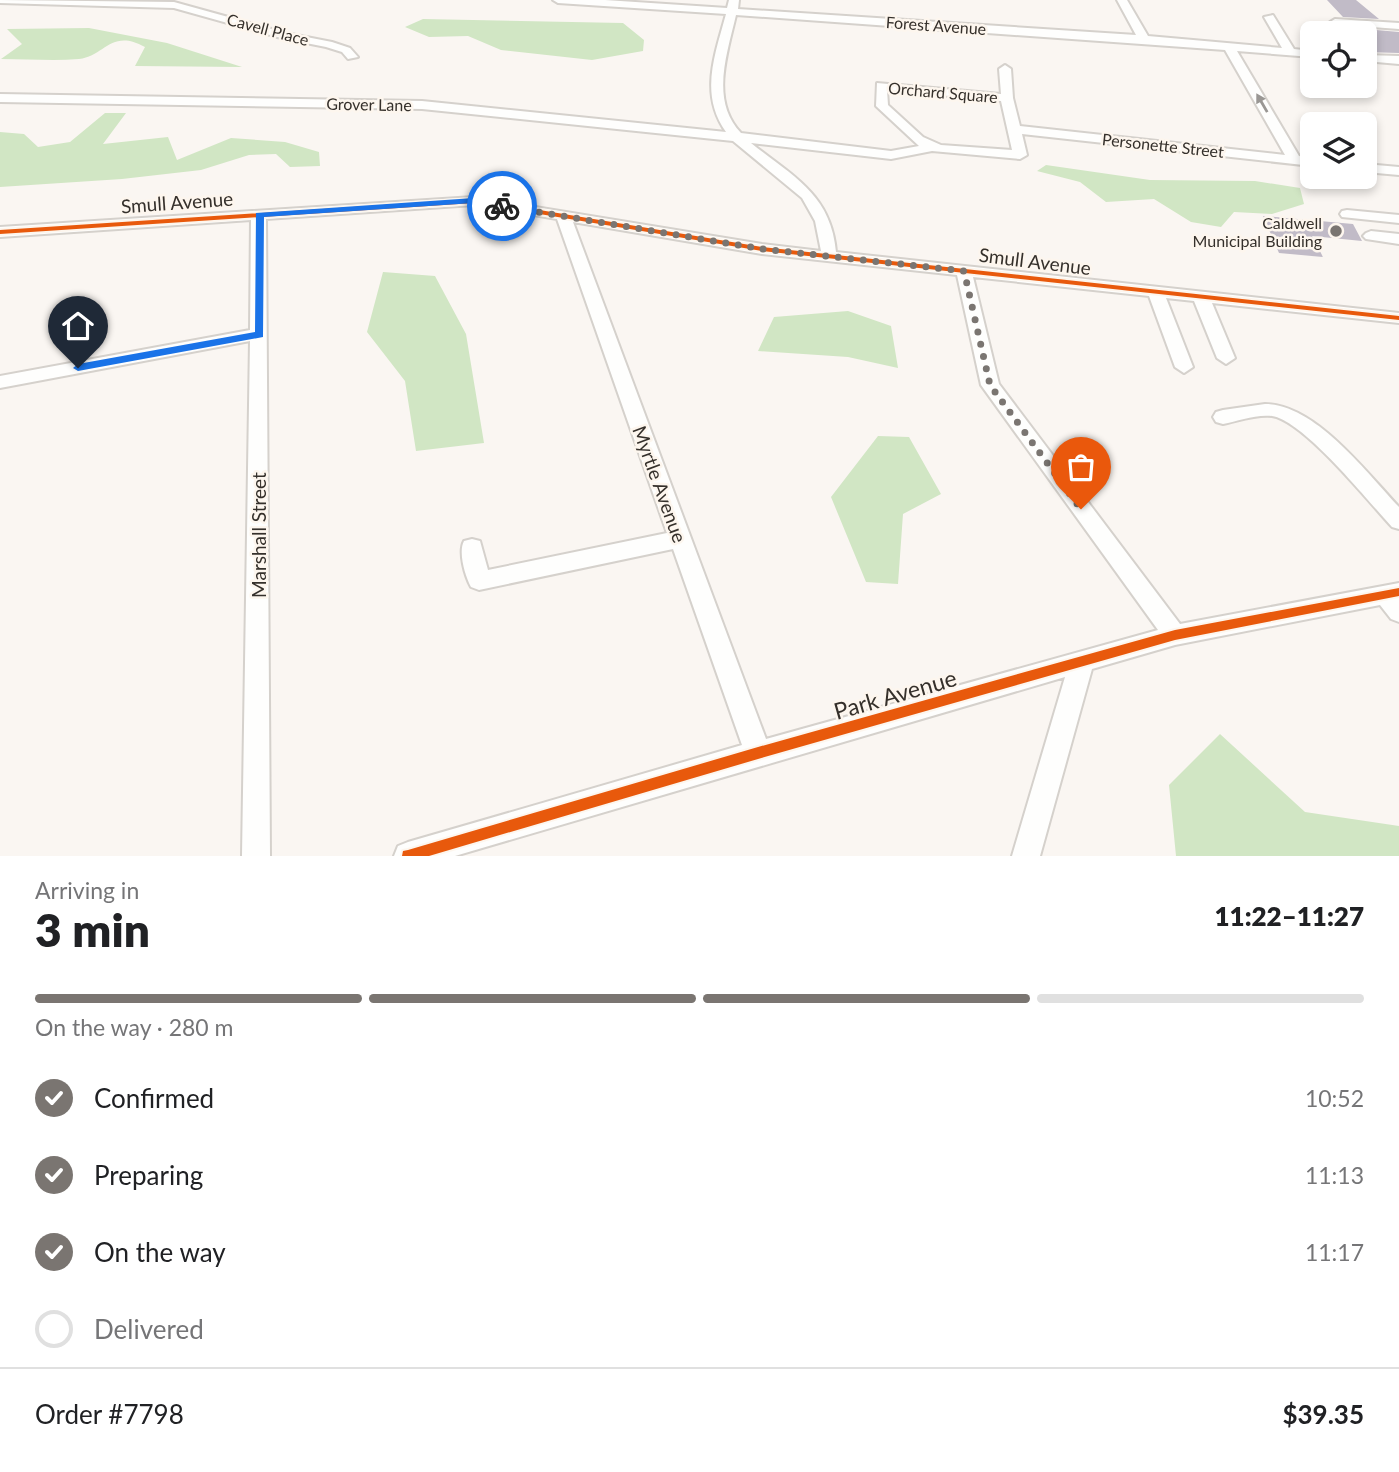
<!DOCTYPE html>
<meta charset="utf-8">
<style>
:root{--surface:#fff;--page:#f2f2f2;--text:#202124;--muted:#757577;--line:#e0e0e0;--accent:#7a7571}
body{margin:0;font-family:Lato,sans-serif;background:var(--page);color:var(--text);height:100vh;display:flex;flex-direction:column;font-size:26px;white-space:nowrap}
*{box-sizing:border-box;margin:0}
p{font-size:23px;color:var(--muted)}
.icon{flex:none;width:38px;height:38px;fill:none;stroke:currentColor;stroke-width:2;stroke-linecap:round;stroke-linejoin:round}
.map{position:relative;height:856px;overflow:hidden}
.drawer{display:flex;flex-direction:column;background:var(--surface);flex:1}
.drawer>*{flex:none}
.fabs{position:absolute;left:1300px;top:21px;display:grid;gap:14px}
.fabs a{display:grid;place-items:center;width:77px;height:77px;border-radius:10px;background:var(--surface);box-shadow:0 4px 10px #0003;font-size:35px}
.pin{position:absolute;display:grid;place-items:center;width:60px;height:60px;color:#fff;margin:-72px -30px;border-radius:50% 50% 50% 0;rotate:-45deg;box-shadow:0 0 7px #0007}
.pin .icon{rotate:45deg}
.courier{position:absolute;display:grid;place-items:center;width:70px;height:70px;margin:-35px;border:5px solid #1a73e8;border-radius:50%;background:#fff;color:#222;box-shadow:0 2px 9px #0007}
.summary em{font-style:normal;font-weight:800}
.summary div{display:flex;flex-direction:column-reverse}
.summary{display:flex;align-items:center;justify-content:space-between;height:119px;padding:0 35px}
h1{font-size:46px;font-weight:800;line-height:52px}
.bar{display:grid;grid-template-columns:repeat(4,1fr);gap:10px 7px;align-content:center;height:84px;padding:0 35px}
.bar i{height:9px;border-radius:5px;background:var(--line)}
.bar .current{background:var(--accent)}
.bar p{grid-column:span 4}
.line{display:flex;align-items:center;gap:18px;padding:0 35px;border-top:2px solid var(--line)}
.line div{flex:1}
ol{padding:0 35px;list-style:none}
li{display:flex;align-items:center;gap:21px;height:77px}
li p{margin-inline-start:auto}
li .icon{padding:7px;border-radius:50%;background:var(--accent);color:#fff;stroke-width:4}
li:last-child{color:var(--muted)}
li i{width:38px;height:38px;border:4px solid var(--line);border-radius:50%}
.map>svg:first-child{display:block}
.green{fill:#d1e6c4}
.building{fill:#c1bbc7}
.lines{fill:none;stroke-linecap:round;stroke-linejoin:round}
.minor-casing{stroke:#d5d1cc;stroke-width:4}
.minor{fill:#fefefd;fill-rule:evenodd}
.cycleway-casing{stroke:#fdf6ee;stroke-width:4}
.cycleway{fill:#e8590c;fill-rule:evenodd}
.oneway{fill:#9a9794}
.route{fill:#1a73e8}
.done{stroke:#7a7571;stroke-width:7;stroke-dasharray:0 12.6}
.poi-dot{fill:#7a7571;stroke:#fdf6ee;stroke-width:2.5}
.labels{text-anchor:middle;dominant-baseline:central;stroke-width:5;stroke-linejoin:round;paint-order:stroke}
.far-street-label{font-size:16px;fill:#35302b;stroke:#fdf6ee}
.far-poi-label{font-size:16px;fill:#35302b;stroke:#fdf6ee;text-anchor:end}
.street-label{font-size:19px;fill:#35302b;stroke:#fdf6ee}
.near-street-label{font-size:23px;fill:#35302b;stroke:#fdf6ee}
</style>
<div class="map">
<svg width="1399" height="856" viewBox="0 0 1399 856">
<rect width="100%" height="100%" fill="#faf6f2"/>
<path class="green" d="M423,19L623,23L644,40L643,51L592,60L501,50L468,36L429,37L405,27Z
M89,28L167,43L242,67L135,66L145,47C111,28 105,56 79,59C54,61 27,59 1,59L22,44L7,29Z
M105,113H126L103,144L168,137L177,160L231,138L285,142L319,152L320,166L290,167L276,154L249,155L201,170L122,179L0,187V132L24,134L38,147L70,142Z
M1046,165L1150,180L1255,181L1300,188L1304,204L1272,214L1234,212L1221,227L1191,222L1154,199L1106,202L1080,182L1037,171Z
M383,272L435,276L466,334L484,443L416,451L405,381L367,332Z
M848,311L891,326L898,368L848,357L758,351L774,317Z
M878,436L909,437L941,494L903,514L898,584L866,582L831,497Z
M1220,734L1305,812L1399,826V856H1176L1169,785Z"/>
<path class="building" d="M1327,0H1356L1379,19L1343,17Z
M1353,28L1399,32V53L1365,52V33H1358Z
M1263,216L1353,224L1362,241L1312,236L1323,257L1279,253Z"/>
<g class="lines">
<defs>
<path id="minor" d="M0,0L174,2L286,33L332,42L350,48L358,57L348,59L342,52L326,47L281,38L174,8L0,3Z
M553,0H605L727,8L729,0H739L738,9L1136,35L1117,0H1127L1148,36L1282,48L1264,17L1273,15L1294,49L1312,51V57L1237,51L1299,156L1312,158V166L1022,134L1027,155L1020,159L932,151L891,159L751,143C792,176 831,194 836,252L1399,313V323L1212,303L1235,358L1226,364L1217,358L1194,301L1166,298L1193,367L1184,373L1175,367L1149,296L973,277L999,384L1180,624L1399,583V622L1391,619L1380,605L1175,645L1092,669L1040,856H1012L1065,677L455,856H394L398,846L408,842L742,745L673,549L479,590L471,587C465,576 458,552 464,541L472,539L480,541L488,570L667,533L557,219L474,205L266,219L270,856H242L250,341L0,388V376L250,330L251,220L0,237V227L474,197L762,244L821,251L815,221L802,198L733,141L422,109L0,102V94L422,101L726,132C699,94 715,55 726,14L558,3ZM736,15L1225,50L1285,155L1020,126L1013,98L1011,69L1005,65L999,69L1001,94L877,83L876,106L919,146L891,151L741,133C710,101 727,54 736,15ZM887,90L1001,101L1012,150L941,145L923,137L888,105ZM573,222L762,254L957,275L981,385L1158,630L766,739Z
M1335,19L1399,23V29L1331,24L1330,22Z
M1365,55L1399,56V64L1365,61Z
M1365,164L1399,167V175L1365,172Z
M1347,210L1399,215V223L1342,217L1340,214L1342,211Z
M1371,231L1399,234V244L1366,239L1363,236L1366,233Z
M1265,404C1315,404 1367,473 1399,507V529L1392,527C1368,501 1304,421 1272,416C1256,414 1238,421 1223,424L1216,422L1213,417L1216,412L1223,410Z"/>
</defs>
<use href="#minor" class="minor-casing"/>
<use href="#minor" class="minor"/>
<defs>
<path id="cycleway" d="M474,199L762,247L1399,316V320L762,251L474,203L0,234V230Z
M1399,588V596L1175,640L758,759L429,856H402L403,851L408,850L758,747L1175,630Z"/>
</defs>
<use href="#cycleway" class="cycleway-casing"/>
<use href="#cycleway" class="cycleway"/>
</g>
<defs><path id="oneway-solid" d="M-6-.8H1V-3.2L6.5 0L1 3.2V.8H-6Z" transform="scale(1.75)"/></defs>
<use class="oneway" href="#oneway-solid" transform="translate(1262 103) rotate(-120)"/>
<path class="route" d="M474,198L506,206L502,208L474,203L264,217L263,337L78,371L73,368L78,364L255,332L256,213Z"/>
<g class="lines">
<path class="done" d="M502,206L762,249L964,271L990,385L1081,509"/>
</g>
<circle class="poi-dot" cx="1336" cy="231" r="7"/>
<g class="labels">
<g class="far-street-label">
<text transform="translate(936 25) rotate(4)">Forest Avenue</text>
<text transform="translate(268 29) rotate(15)">Cavell Place</text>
<text transform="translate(943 92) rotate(5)">Orchard Square</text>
<text transform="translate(369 104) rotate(1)">Grover Lane</text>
<text transform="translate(1163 145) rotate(6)">Personette Street</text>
</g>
<g class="far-poi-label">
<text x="1322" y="222">Caldwell<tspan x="1322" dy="18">Municipal Building</tspan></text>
</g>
<g class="street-label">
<text transform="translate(177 202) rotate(-4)">Smull Avenue</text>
<text transform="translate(1035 261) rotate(7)">Smull Avenue</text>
<text transform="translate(660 484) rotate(70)">Myrtle Avenue</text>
<text transform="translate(258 535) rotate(-90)">Marshall Street</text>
</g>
<g class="near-street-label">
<text transform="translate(895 694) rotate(-16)">Park Avenue</text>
</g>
</g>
</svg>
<div class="fabs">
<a><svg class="icon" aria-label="locate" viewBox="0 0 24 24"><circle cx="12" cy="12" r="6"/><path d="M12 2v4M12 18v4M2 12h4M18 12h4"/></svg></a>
<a><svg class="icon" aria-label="layers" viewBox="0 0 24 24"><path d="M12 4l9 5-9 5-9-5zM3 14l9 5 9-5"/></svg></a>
</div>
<div class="pin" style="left:1081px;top:509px;background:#ea580c"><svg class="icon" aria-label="bag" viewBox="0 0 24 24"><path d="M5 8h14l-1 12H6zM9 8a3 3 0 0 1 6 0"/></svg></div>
<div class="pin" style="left:78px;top:368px;background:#1f2937"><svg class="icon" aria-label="home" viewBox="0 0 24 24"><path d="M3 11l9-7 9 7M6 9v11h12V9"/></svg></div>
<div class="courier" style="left:502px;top:206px"><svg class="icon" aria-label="bike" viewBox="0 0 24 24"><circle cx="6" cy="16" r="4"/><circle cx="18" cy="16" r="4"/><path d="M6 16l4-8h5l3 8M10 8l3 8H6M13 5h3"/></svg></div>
</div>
<section class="drawer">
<div class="summary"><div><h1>3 min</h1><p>Arriving in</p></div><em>11:22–11:27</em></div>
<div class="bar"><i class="current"></i><i class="current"></i><i class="current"></i><i></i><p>On the way · 280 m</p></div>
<ol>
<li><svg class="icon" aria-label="check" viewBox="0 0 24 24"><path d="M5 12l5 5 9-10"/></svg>Confirmed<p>10:52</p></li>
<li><svg class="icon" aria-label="check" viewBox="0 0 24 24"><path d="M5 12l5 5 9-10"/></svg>Preparing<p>11:13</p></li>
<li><svg class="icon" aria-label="check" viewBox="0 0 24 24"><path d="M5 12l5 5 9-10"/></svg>On the way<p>11:17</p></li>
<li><i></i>Delivered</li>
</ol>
<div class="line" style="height:91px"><div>Order #7798</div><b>$39.35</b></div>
</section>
